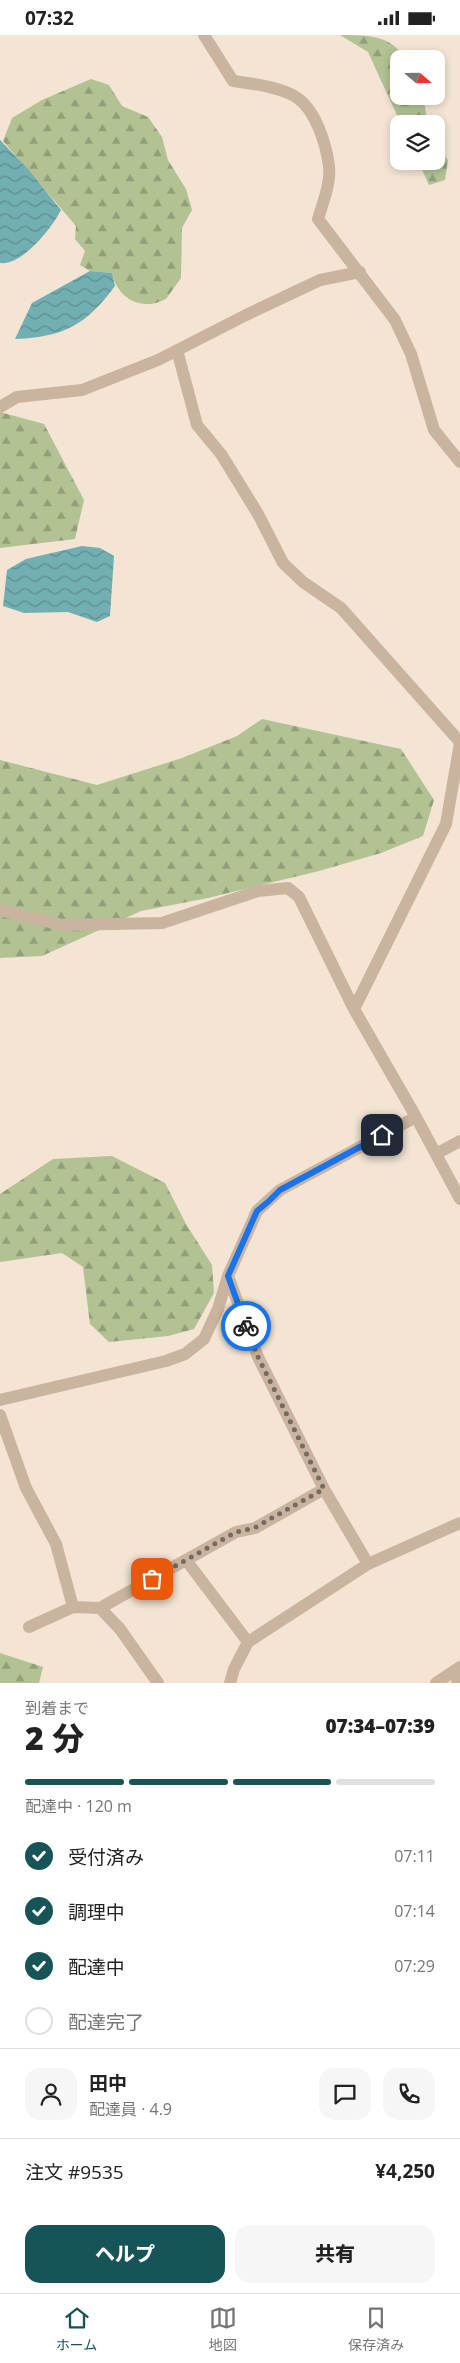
<!DOCTYPE html>
<html lang="ja">
<meta charset="utf-8">
<style>
:root{--surface:#fff;--page:#f6f6f6;--text:#222;--muted:#767676;--line:#e0e0e0;--accent:#165458}
body{margin:0;font-family:"Open Sans","Noto Sans JP",sans-serif;background:var(--page);color:var(--text);height:100vh;display:flex;flex-direction:column;font-size:19px;white-space:nowrap}
*{box-sizing:border-box;margin:0}
p{font-size:16px;color:var(--muted)}
.icon{flex:none;width:28px;height:28px;fill:none;stroke:currentColor;stroke-width:2;stroke-linecap:round;stroke-linejoin:round}
.map{position:relative;height:1648px;overflow:hidden}
.side{display:flex;flex-direction:column;background:var(--surface);flex:1}
.side>*{flex:none}
.needle{width:32px;rotate:110deg}
.fabs{position:absolute;left:390px;top:15px;display:grid;gap:10px}
.fabs a{display:grid;place-items:center;width:55px;height:55px;border-radius:10px;background:var(--surface);box-shadow:0 2px 8px #0003;font-size:25px}
.pin{position:absolute;display:grid;place-items:center;width:42px;height:42px;color:#fff;margin:-21px;border-radius:10px;box-shadow:0 2px 8px #0006}
.courier{position:absolute;display:grid;place-items:center;width:50px;height:50px;margin:-25px;border:4px solid #1a73e8;border-radius:50%;background:#fff;color:#222;box-shadow:0 1px 6px #0007}
.overview em{font-style:normal;font-weight:800}
.overview div{display:flex;flex-direction:column-reverse}
.overview{display:flex;align-items:center;justify-content:space-between;height:85px;padding:0 25px}
h1{font-size:32px;font-weight:800;line-height:38px}
.bar{display:grid;grid-template-columns:repeat(4,1fr);gap:8px 5px;align-content:center;height:60px;padding:0 25px}
.bar i{height:6px;border-radius:4px;background:var(--line)}
.bar .on{background:var(--accent)}
.bar p{grid-column:span 4}
.line{display:flex;align-items:center;gap:12px;padding:0 25px;border-top:1px solid var(--line)}
.line div{flex:1}
.round{display:grid;place-items:center;flex:none;width:52px;height:52px;border-radius:15px;background:var(--page)}
ol{padding:0 25px;list-style:none}
li{display:flex;align-items:center;gap:15px;height:55px}
li p{margin-inline-start:auto}
li .icon{padding:5px;border-radius:50%;background:var(--accent);color:#fff;stroke-width:4}
li:last-child{color:var(--muted)}
li i{width:28px;height:28px;border:2px solid var(--line);border-radius:50%}
.primary-button{display:flex;gap:10px;margin-top:auto;padding:10px 25px}
.primary-button a{flex:1;height:58px;border-radius:15px;background:var(--accent);color:#fff;font-size:20px;font-weight:800;line-height:58px;text-align:center}
.primary-button a+a{background:var(--page);color:var(--text)}
.status{display:flex;justify-content:space-between;align-items:center;height:35px;padding:0 25px;background:var(--surface);direction:ltr}
.status svg{height:14px;fill:currentColor}
.tabs{display:flex;justify-content:space-around;align-items:center;height:70px;border-top:1px solid var(--line);background:var(--surface);font-size:14px;color:var(--muted)}
.tabs a{display:grid;justify-items:center;gap:2px}
.tabs .on{color:var(--accent)}
.map>svg:first-child{display:block}
.forest{fill:url(#forest-firs)}
.water{fill:url(#water-waves)}
.lines{fill:none;stroke-linecap:round;stroke-linejoin:round}
.minor{stroke:#cbb49f;stroke-width:12}
.done{stroke:#776a62;stroke-width:5;stroke-dasharray:0 9}
.route{stroke:#1a73e8;stroke-width:6}
</style>
<div class="status"><b>07:32</b><svg viewBox="0 0 49 12"><path d="M0 12V9h3v3zM5 12V6h3v6zM10 12V3h3v9zM15 12V0h3v12zM26 1h20v11H26zM47 4h2v5h-2z"/></svg></div>
<div class="map">
<svg width="460" height="1648" viewBox="0 0 460 1648">
<defs>
<pattern id="forest-firs" width="22" height="20" patternUnits="userSpaceOnUse" patternTransform="scale(1.25)"><rect width="22" height="20" fill="#b2c293"/><path d="M5 1l3.5 6h-7zM16 11l3.5 6h-7z" fill="#929e78"/></pattern>
<pattern id="water-waves" width="16" height="10" patternUnits="userSpaceOnUse" patternTransform="scale(1.25)"><rect width="16" height="10" fill="#71afb2"/><path d="M0 5q4-4 8 0t8 0" fill="none" stroke="#5e8e91"/></pattern>
</defs>
<rect width="100%" height="100%" fill="#f3e4d4"/>
<path class="forest" d="M340,0C367,0 392,0 405,24H399V61H423L428,89H401L368,17Z
M91,44L109,50L122,71L148,82L162,102L168,125L186,154L192,175L182,193L181,243L166,264C161,266 153,270 147,269C128,269 115,254 112,238L90,236L80,230L85,216L75,204L76,191L3,106L12,83L42,65Z
M436,109L448,125L445,145L429,150L418,126H436Z
M0,377L44,389L84,465L75,504L0,513Z
M262,684L401,714L434,765L423,801L381,818L319,836L208,863L141,876L42,921L0,923V725L97,750L182,723L237,701Z
M112,1121L165,1148L186,1189L212,1230L214,1258L194,1294L168,1301L109,1307L90,1289L83,1232L62,1218L0,1227V1159L53,1124Z
M0,1618L43,1632L39,1648H0Z"/>
<path class="water" d="M0,105L28,134L61,175C52,193 22,231 0,228Z
M90,236L112,238L115,251C86,290 64,302 15,304L32,268Z
M82,511L100,513L114,521L110,581L97,587L68,577L24,578L3,571L7,535L26,524Z"/>
<g class="lines">
<path class="minor" d="M204,0L233,46C253,49 278,51 296,62C316,75 326,109 329,131C331,148 323,167 318,184L395,285L411,319L434,395L460,427
M177,315L197,390L221,419L258,479L283,528L303,547L341,573L460,707
M0,372L17,362L82,355L158,325L246,280L320,245L360,237
M0,875L62,890L162,888L258,856L288,853L299,862L354,974L416,1082L460,1164
M354,974L446,789L460,708
M436,1119L460,1106
M228,1241L258,1322L324,1454
M0,1365L166,1326L185,1319L204,1304L218,1274L228,1241L257,1176L280,1155L416,1082
M0,1380L26,1453L56,1509L73,1572L100,1573L120,1594L158,1648
M186,1525L248,1607
M100,1573L236,1497L255,1493L324,1454L368,1529
M29,1592L73,1572
M230,1648L234,1634L248,1607L368,1529L460,1488
M436,1648L460,1632
M457,1648L460,1641"/>
</g>
<g class="lines">
<path class="done" d="M152,1544L236,1497L254,1493L324,1454L258,1322L246,1291"/>
<path class="route" d="M246,1291L228,1241L257,1176L269,1166L280,1155L382,1100"/>
</g>
</svg>
<div class="fabs">
<a><svg class="needle" viewBox="-14 -14 28 28"><path d="M0-13l5 13h-10z" fill="#e53935"/><path d="M0 13l5-13h-10z" fill="#767676"/></svg></a>
<a><svg class="icon" aria-label="layers" viewBox="0 0 24 24"><path d="M12 4l9 5-9 5-9-5zM3 14l9 5 9-5"/></svg></a>
</div>
<div class="pin" style="left:152px;top:1544px;background:#ea580c"><svg class="icon" aria-label="bag" viewBox="0 0 24 24"><path d="M5 8h14l-1 12H6zM9 8a3 3 0 0 1 6 0"/></svg></div>
<div class="pin" style="left:382px;top:1100px;background:#1f2937"><svg class="icon" aria-label="home" viewBox="0 0 24 24"><path d="M3 11l9-7 9 7M6 9v11h12V9"/></svg></div>
<div class="courier" style="left:246px;top:1291px"><svg class="icon" aria-label="bike" viewBox="0 0 24 24"><circle cx="6" cy="16" r="4"/><circle cx="18" cy="16" r="4"/><path d="M6 16l4-8h5l3 8M10 8l3 8H6M13 5h3"/></svg></div>
</div>
<section class="side">
<div class="overview"><div><h1>2 分</h1><p>到着まで</p></div><em>07:34–07:39</em></div>
<div class="bar"><i class="on"></i><i class="on"></i><i class="on"></i><i></i><p>配達中 · 120 m</p></div>
<ol>
<li><svg class="icon" aria-label="check" viewBox="0 0 24 24"><path d="M5 12l5 5 9-10"/></svg>受付済み<p>07:11</p></li>
<li><svg class="icon" aria-label="check" viewBox="0 0 24 24"><path d="M5 12l5 5 9-10"/></svg>調理中<p>07:14</p></li>
<li><svg class="icon" aria-label="check" viewBox="0 0 24 24"><path d="M5 12l5 5 9-10"/></svg>配達中<p>07:29</p></li>
<li><i></i>配達完了</li>
</ol>
<div class="line" style="height:90px"><a class="round"><svg class="icon" aria-label="person" viewBox="0 0 24 24"><circle cx="12" cy="8" r="4"/><path d="M4 21q1-7 8-7t8 7"/></svg></a><div><b>田中</b><p>配達員 · 4.9</p></div><a class="round"><svg class="icon" aria-label="chat" viewBox="0 0 24 24"><path d="M4 5h16v11H9l-5 4z"/></svg></a><a class="round"><svg class="icon" aria-label="phone" viewBox="0 0 24 24"><path d="M5 4h4l2 5-3 2q2 4 5 5l2-3 5 2v4C11 20 4 13 5 4z"/></svg></a></div>
<div class="line" style="height:65px"><div>注文 #9535</div><b>¥4,250</b></div>
<div class="primary-button"><a>ヘルプ</a><a>共有</a></div>
</section>
<nav class="tabs">
<a class="on"><svg class="icon" aria-label="home" viewBox="0 0 24 24"><path d="M3 11l9-7 9 7M6 9v11h12V9"/></svg>ホーム</a>
<a><svg class="icon" aria-label="map" viewBox="0 0 24 24"><path d="M3 6l6-2 6 2 6-2v14l-6 2-6-2-6 2zM9 4v14M15 6v14"/></svg>地図</a>
<a><svg class="icon" aria-label="saved" viewBox="0 0 24 24"><path d="M7 4h10v16l-5-4-5 4z"/></svg>保存済み</a>
</nav>
